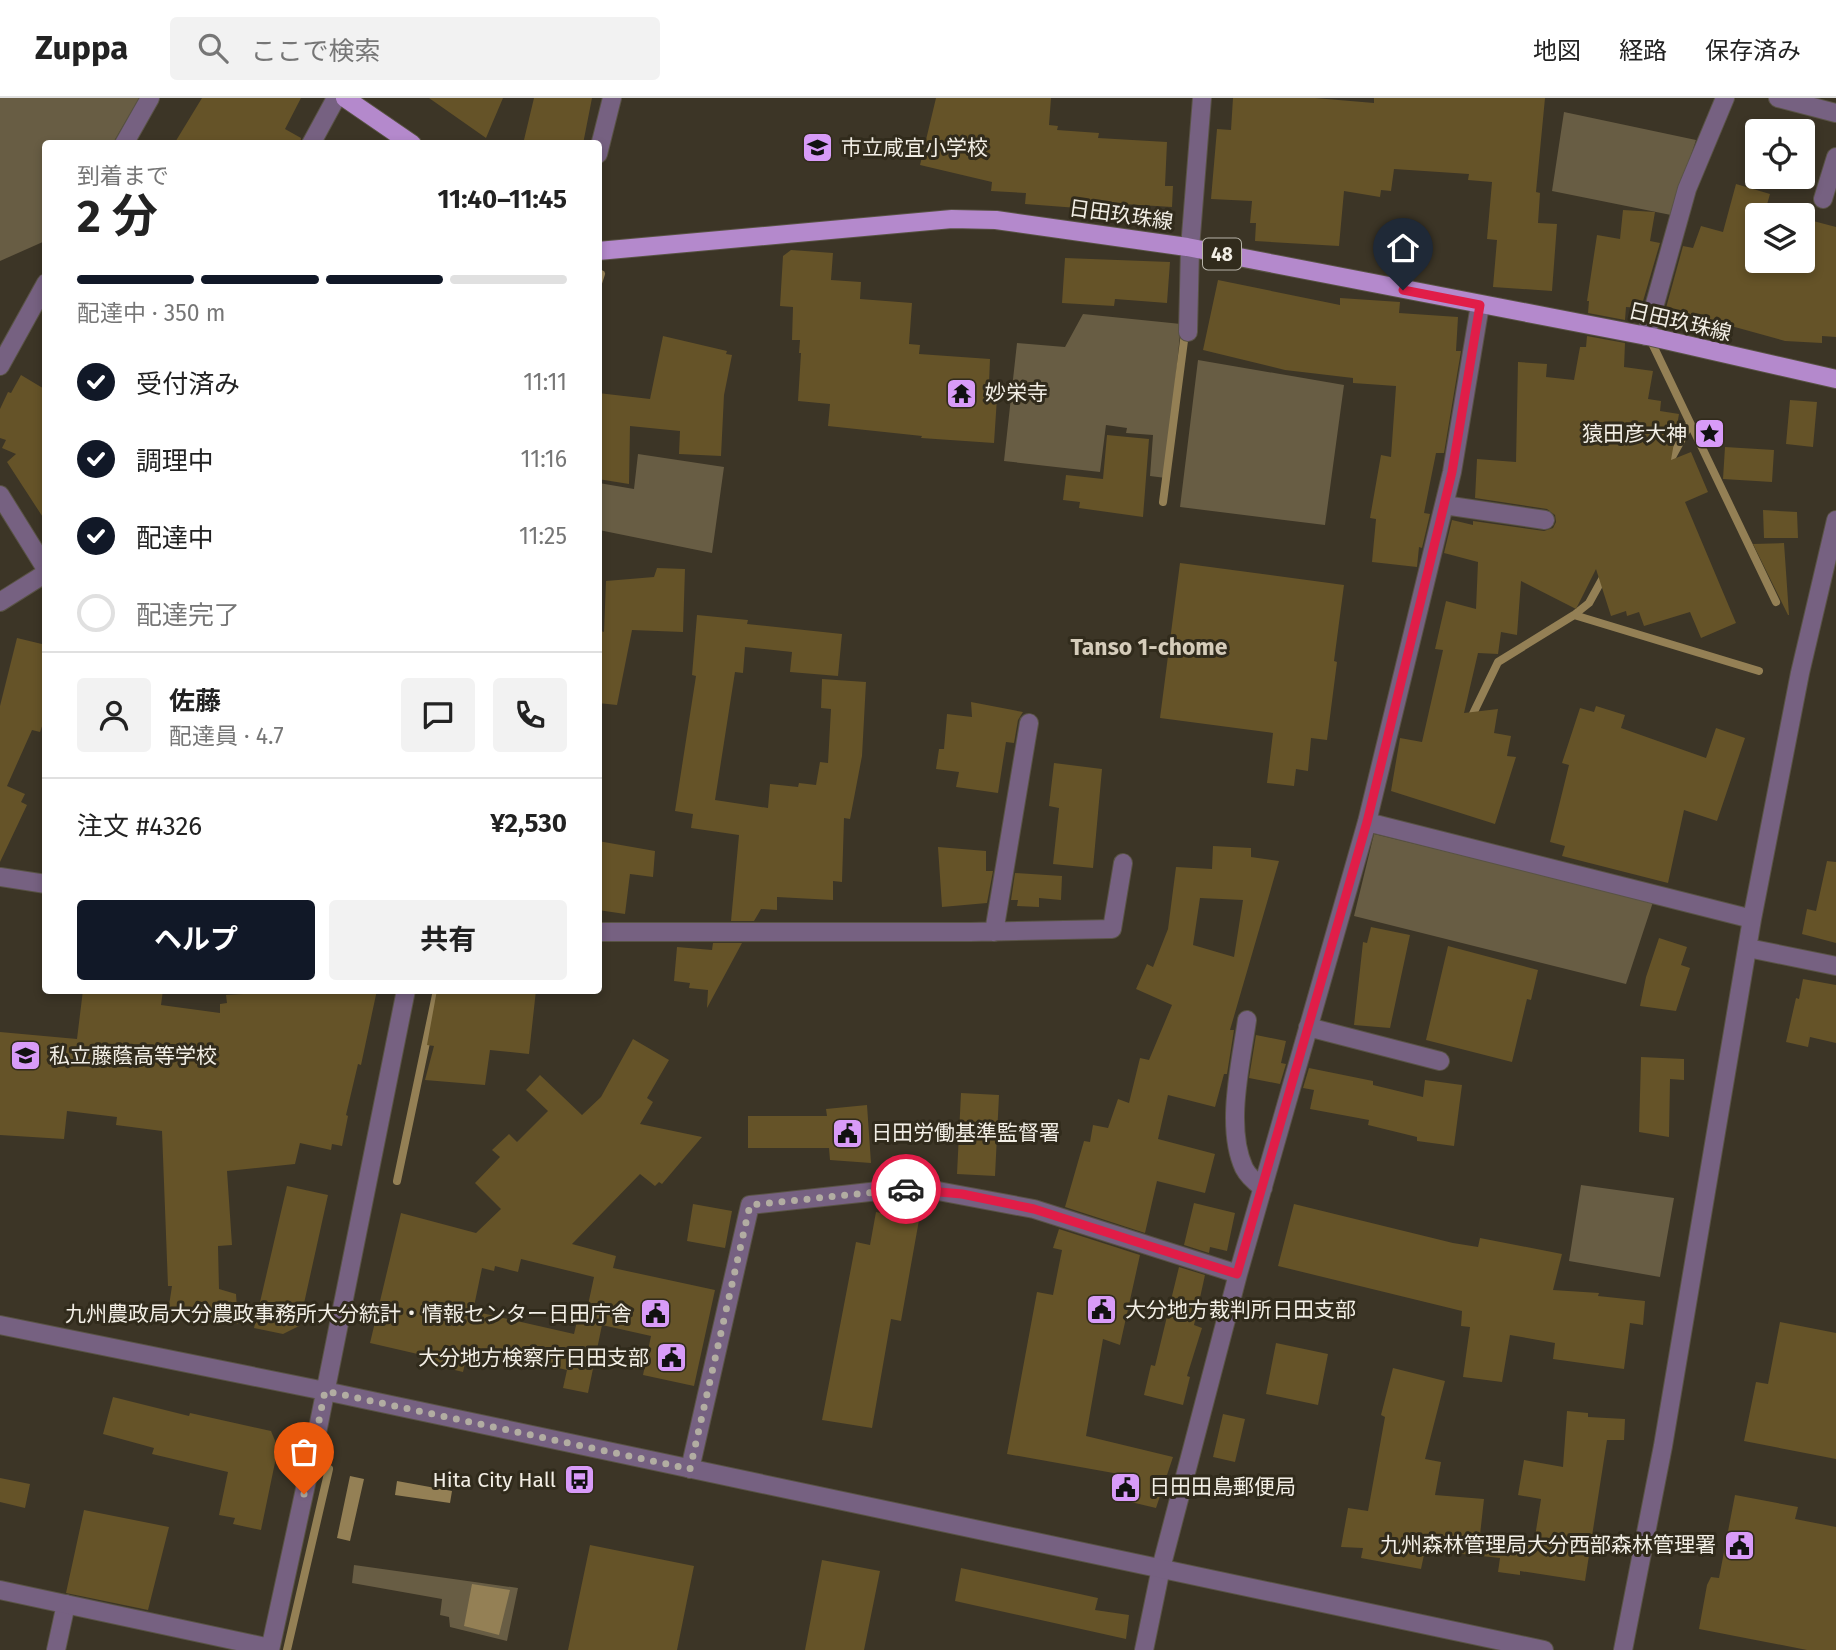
<!DOCTYPE html>
<html lang="ja">
<meta charset="utf-8">
<style>
:root{--surface:#fff;--page:#f2f2f2;--text:#222;--muted:#767676;--line:#e0e0e0;--accent:#111827}
body{margin:0;font-family:"Fira Sans","Noto Sans JP",sans-serif;background:var(--page);color:var(--text);height:100vh;display:flex;flex-direction:column;font-size:26px;white-space:nowrap}
*{box-sizing:border-box;margin:0}
p{font-size:23px;color:var(--muted)}
.icon{flex:none;width:38px;height:38px;fill:none;stroke:currentColor;stroke-width:2;stroke-linecap:round;stroke-linejoin:round}
.map{position:relative;flex:1;overflow:hidden}
.panel{position:absolute;left:42px;top:42px;width:560px;height:854px;display:flex;flex-direction:column;background:var(--surface);border-radius:7px;box-shadow:0 4px 10px #0003}
.panel>*{flex:none}
.fabs{position:absolute;left:1745px;top:21px;display:grid;gap:14px}
.fabs a{display:grid;place-items:center;width:70px;height:70px;border-radius:7px;background:var(--surface);box-shadow:0 4px 10px #0003;font-size:35px}
.pin{position:absolute;display:grid;place-items:center;width:60px;height:60px;color:#fff;margin:-72px -30px;border-radius:50% 50% 50% 0;rotate:-45deg;box-shadow:0 0 7px #0007}
.pin .icon{rotate:45deg}
.courier{position:absolute;display:grid;place-items:center;width:70px;height:70px;margin:-35px;border:5px solid #e11d48;border-radius:50%;background:#fff;color:#222;box-shadow:0 2px 9px #0007}
.headline em{font-style:normal;font-weight:700}
.headline div{display:flex;flex-direction:column-reverse}
.headline{display:flex;align-items:center;justify-content:space-between;height:119px;padding:0 35px}
h1{font-size:46px;font-weight:700;line-height:52px}
.bar{display:grid;grid-template-columns:repeat(4,1fr);gap:10px 7px;align-content:center;height:84px;padding:0 35px}
.bar i{height:9px;border-radius:5px;background:var(--line)}
.bar .selected{background:var(--accent)}
.bar p{grid-column:span 4}
.line{display:flex;align-items:center;gap:18px;padding:0 35px;border-top:2px solid var(--line)}
.line div{flex:1}
.round{display:grid;place-items:center;flex:none;width:74px;height:74px;border-radius:7px;background:var(--page)}
ol{padding:0 35px;list-style:none}
li{display:flex;align-items:center;gap:21px;height:77px}
li p{margin-inline-start:auto}
li .icon{padding:7px;border-radius:50%;background:var(--accent);color:#fff;stroke-width:4}
li:last-child{color:var(--muted)}
li i{width:38px;height:38px;border:4px solid var(--line);border-radius:50%}
.primary-button{display:flex;gap:14px;margin-top:auto;padding:14px 35px}
.primary-button a{flex:1;height:80px;border-radius:7px;background:var(--accent);color:#fff;font-size:28px;font-weight:700;line-height:80px;text-align:center}
.primary-button a+a{background:var(--page);color:var(--text)}
header{display:flex;align-items:center;gap:42px;box-sizing:border-box;height:98px;padding:0 35px;background:var(--surface);border-bottom:2px solid var(--line)}
header strong{font-size:33px}
nav{display:flex;gap:38px;margin-inline-start:auto;font-size:24px}
.search{width:490px;height:63px;background:var(--page);display:flex;align-items:center;gap:18px;box-sizing:border-box;padding:0 24px;border-radius:7px;color:var(--muted);font-size:26px}
.map>svg:first-child{display:block}
.green{fill:#685d44}
.water{fill:#948055}
.lines{fill:none;stroke-linecap:round;stroke-linejoin:round}
.stream{stroke:#948055;stroke-width:8}
.building{fill:#655328;fill-rule:evenodd}
.minor-casing{stroke:#595345;stroke-width:20}
.tertiary-casing{stroke:#595345;stroke-width:20}
.primary-casing{stroke:#595345;stroke-width:20}
.minor{stroke:#766181;stroke-width:18}
.tertiary{stroke:#766181;stroke-width:18}
.primary{stroke:#b489cc;stroke-width:18}
.done{stroke:#b2ada2;stroke-width:7;stroke-dasharray:0 12.6}
.route{stroke:#e11d48;stroke-width:9}
.labels{text-anchor:middle;dominant-baseline:central;stroke-width:6;stroke-linejoin:round;paint-order:stroke}
.shield{fill:#312b1c;stroke:#b8b4a9;stroke-width:2}
.shield-label{font-size:19px;font-weight:bold;fill:#f2eee5}
.poi-label{font-size:21px;fill:#f2eee5;stroke:#312b1c;text-anchor:start}
.street-label{font-size:21px;fill:#f2eee5;stroke:#312b1c}
.neighbourhood-label{font-size:23px;font-weight:bold;fill:#d5ccba;stroke:#312b1c}
</style>
<header>
<strong>Zuppa</strong>
<div class="search"><svg class="icon" aria-label="search" viewBox="0 0 24 24"><circle cx="10" cy="10" r="6"/><path d="M15 15l6 6"/></svg>ここで検索</div>
<nav><a>地図</a><a>経路</a><a>保存済み</a></nav>
</header>
<div class="map">
<svg width="1836" height="1552" viewBox="0 0 1836 1552">
<rect width="100%" height="100%" fill="#3c3526"/>
<path class="green" d="M0,0H139L113,45L46,46L45,143L0,163Z
M1564,14L1696,42L1671,117L1552,93Z
M1083,216L1181,226L1166,380L1150,378L1153,337L1126,335L1127,330L1106,327L1100,374L1004,363L1017,245L1065,249Z
M1198,262L1344,287L1325,427L1180,409Z
M638,356L724,369L712,455L599,432V385L634,391Z
M1374,736L1653,804L1626,886L1354,818Z
M1581,1087L1674,1100L1660,1179L1569,1163Z
M354,1467L518,1490L507,1543L450,1529L449,1519L440,1517L442,1501L352,1485Z"/>
<path class="water" d="M350,1378L364,1381L350,1443L337,1440Z
M397,1383L452,1393L450,1405L395,1397Z
M472,1486L510,1492L499,1537L464,1528Z"/>
<g class="lines">
<path class="stream" d="M598,185L601,176
M1649,239L1776,504
M1666,370L1690,326
M1163,404L1185,235
M1574,517L1589,505L1605,476
M1470,622L1498,564L1574,517L1759,573
M397,1083L437,892
M287,1552L329,1371"/>
</g>
<path class="building" d="M202,0H301L285,31L301,40L300,46H174Z
M429,0H503L486,40Z
M534,0H592L583,46H523Z
M936,0H1051L1049,27L1058,28L1057,32L1099,35L1098,40L1167,44L1165,88H1173L1172,109L1091,104V111L1025,106L1026,95L991,93L992,84L920,67Z
M1233,0H1315L1374,5V0H1545L1536,94L1540,95L1538,125L1557,126L1552,193L1493,189L1497,142L1487,141L1492,84L1468,82L1469,76L1394,71L1391,93L1381,92L1380,99L1344,93L1339,148L1255,143L1256,125H1250L1252,103L1211,101L1217,31L1231,32Z
M1736,86L1770,96L1764,117H1757V163H1802V120L1836,129V239L1822,238V245L1785,243L1666,210L1683,148L1693,150L1701,128L1723,134Z
M1623,112L1655,114L1650,143L1660,145L1641,210L1626,209L1625,222L1588,215L1589,203H1587L1597,137L1620,141Z
M791,152L833,155L831,182L861,184L860,201L912,205L909,246L920,247L919,256L990,261L989,285H998L994,345L921,340L922,338L828,328L830,306L798,303L801,255H799L800,242H792L793,209L780,208L783,158Z
M1065,160L1170,164L1167,205L1115,201L1114,208L1062,205Z
M1218,182L1340,207V200L1400,204L1399,215L1458,219L1456,253H1461L1444,355H1436L1424,415L1430,416L1422,450L1419,449L1417,469L1372,464L1376,421L1370,420L1381,357L1391,359L1396,288L1353,285V280L1285,272L1203,252Z
M663,238L727,253L726,256L732,257L724,297L721,358L679,356L680,333L630,328L629,386L598,381V295L650,301Z
M1587,238L1625,245L1624,269L1653,273L1648,301L1661,303L1660,313L1679,316L1671,362L1691,354L1708,394L1685,404L1736,525L1701,540L1690,514L1644,528L1639,514L1627,518L1626,513L1611,518L1596,471L1576,511L1521,483L1517,537L1501,534L1498,556L1478,555L1464,615L1498,611L1494,635L1511,638L1507,658L1516,659L1495,726L1391,693L1400,640L1422,644L1443,552L1435,551L1446,503L1476,511L1478,464L1444,455L1452,422L1473,427V423L1544,433L1553,430L1556,424L1555,417L1547,411L1475,400L1477,361L1516,364L1518,264L1547,266L1546,279L1574,282L1580,249H1586Z
M21,277L46,292V424L7,364L16,356L2,350L6,342L0,340V311L8,294L11,295Z
M1790,302L1817,304L1813,349L1786,346Z
M1107,337L1149,341L1143,419L1079,410L1080,404L1063,402L1066,377L1103,381Z
M1725,349L1774,352L1772,384L1723,381Z
M1763,412L1797,414L1798,440H1764Z
M1784,445L1789,517H1788L1753,446Z
M1180,465L1344,487L1334,563L1337,564L1327,642L1311,640L1308,673L1296,671L1294,688L1267,685L1273,635L1160,620Z
M657,470L685,471L683,534L632,532L617,607L598,605V532L604,534L606,483L654,479Z
M697,517L748,522L747,526L842,536L838,578L790,574L792,554L745,549L743,575L735,574L715,702L768,710L770,686L798,689L799,685L816,687L820,664L828,665L831,611L821,610L822,581L866,584L862,658L850,721L844,720L842,784L833,783V802L777,799V812L761,811L754,823H731L739,737L691,730L693,716L675,713L696,578L692,577Z
M17,540L46,547V617L40,634L32,632L7,688L25,696L21,704L27,707L0,764V608Z
M971,604L1023,614L1018,622L1014,645L1006,644L998,695L956,689L959,674L936,671L939,651H944L947,616L972,619Z
M1596,608L1625,617L1621,630L1706,660L1716,630L1745,640L1717,723L1684,712L1668,785L1562,758L1565,748L1550,744L1569,667L1562,665L1580,610L1594,614Z
M1054,665L1102,671L1093,770L1053,766L1059,710L1049,708Z
M598,743L655,753L653,779L630,776L625,816L598,812Z
M1213,748L1251,750V759L1279,763L1230,932H1234L1227,976H1224L1215,1009L1168,997L1158,1041L1215,1056L1205,1095L1157,1083L1145,1135L1065,1109L1084,1043L1090,1044L1093,1027L1108,1030L1118,1001L1129,1005L1140,960L1149,962L1172,907L1136,891L1147,866L1153,869L1168,831L1176,769L1212,771ZM1200,800L1243,802L1234,859L1193,847Z
M938,749L986,753V773H993L987,805L942,809Z
M1827,763L1836,764V845L1802,836L1807,811L1816,813Z
M1015,775L1062,778L1061,802L1039,800V809L1017,808L1018,802H1011Z
M1371,829L1410,837L1390,930L1354,927L1363,844L1367,845Z
M1659,840L1687,849L1681,867L1690,870L1676,913L1640,908L1646,879Z
M713,845H742L707,910L708,892L689,890L690,885L674,883L677,849L712,852Z
M1448,848L1538,872L1531,902L1527,901L1512,964L1426,942Z
M1803,881L1836,887V945L1810,939L1808,949L1786,944L1796,900L1799,901Z
M83,892H163L161,907L220,915V906L227,905L226,897L243,896V892H377L361,967L358,966L346,1017L348,1018L342,1048L332,1046L331,1052L300,1045L295,1066L227,1073L232,1147L218,1148L219,1191L236,1196L238,1226L204,1218L168,1214L172,1188H168L162,1033L116,1027L117,1019L67,1013L64,1041L0,1037V934L77,941Z
M437,892H536L529,956L490,952L485,987L425,982L434,948L427,947Z
M1256,937L1286,943L1281,965L1286,966L1280,986L1249,980Z
M633,941L669,962L647,1000L653,1004L640,1026L702,1039L662,1086L659,1084L655,1088L640,1076L572,1146L616,1158L613,1170L715,1192L694,1288L643,1277L651,1238L602,1227L588,1295L563,1290L567,1272L469,1249L463,1274L434,1267L435,1260L370,1245L401,1115L476,1135L501,1111L475,1085L500,1059L492,1052L509,1036L517,1044L548,1013L526,992L540,977L582,1017L601,999ZM521,1161L594,1179L585,1221L578,1219L574,1236L473,1213L482,1170L494,1173L495,1168L518,1174Z
M1641,959L1684,961V982L1670,981L1669,1039L1639,1034Z
M1309,970L1373,983V987L1423,999L1425,982L1462,987L1454,1048L1417,1043V1039L1368,1027L1369,1022L1310,1011L1314,992L1303,990Z
M961,995L999,997L995,1078L957,1076Z
M867,1007L871,1065L830,1062L829,1050H748V1018H827L826,1011Z
M287,1088L328,1097L299,1228L283,1236L254,1230Z
M1194,1105L1235,1115L1227,1153L1210,1149L1209,1155L1184,1147Z
M693,1106L732,1113L725,1150L687,1143Z
M1294,1106L1453,1145L1478,1149L1480,1140L1562,1156L1553,1192L1599,1195L1598,1198L1645,1203L1643,1227L1630,1225L1624,1271L1553,1261L1555,1245L1510,1237L1502,1284L1463,1279L1470,1229L1461,1228L1462,1213L1278,1168Z
M876,1114L919,1122L901,1223L891,1221L872,1330L822,1322L856,1144L870,1147Z
M1059,1131L1140,1157L1120,1247L1103,1241L1086,1338L1173,1359L1156,1410L1114,1400L1119,1376L1007,1356L1037,1194L1053,1197L1062,1152L1053,1150Z
M1179,1169L1205,1177L1194,1227L1202,1230L1187,1278L1190,1279L1183,1307L1144,1297L1151,1267L1155,1268Z
M1780,1224L1836,1235V1361L1744,1343L1756,1284L1768,1286Z
M1276,1245L1328,1256L1318,1307L1266,1296Z
M1393,1270L1445,1283L1425,1361L1441,1364L1435,1397L1484,1401L1480,1437L1534,1445L1541,1401L1518,1397L1524,1362L1563,1369L1567,1313L1588,1315V1319L1625,1321L1624,1342H1607L1585,1483L1520,1473V1477L1498,1474L1500,1460L1425,1452L1421,1471L1361,1460L1363,1450L1341,1449L1348,1410L1368,1413L1385,1319L1381,1317Z
M113,1299L189,1318L190,1315L271,1333L278,1350L261,1432L233,1426L235,1420L219,1417L228,1374L152,1356L154,1350L103,1336Z
M1223,1316L1245,1321L1235,1364L1213,1359Z
M0,1380L30,1386L25,1410L0,1404Z
M1735,1397L1798,1409L1795,1421L1836,1429V1552H1807L1699,1531L1707,1487L1711,1479L1719,1480Z
M84,1412L169,1429L148,1512L66,1495Z
M590,1447L694,1468L677,1552H568Z
M822,1462L880,1473L864,1552H805Z
M961,1470L1098,1500L1095,1512L1129,1517L1126,1541L955,1503Z"/>
<g class="lines">
<defs>
<path id="minor" d="M1778,0L1836,15
M124,46L150,0
M311,46L336,0
M598,56L612,0
M1823,101L1836,59
M1188,234L1190,150L1202,0
M1646,238L1687,91L1725,0
M0,268L46,185
M0,397L46,471
M1444,407L1545,422
M1367,724L1752,821
M0,779L46,786
M598,834H970L1112,831L1123,765
M994,834L1029,625
M1748,850L1836,868
M1247,922C1241,965 1225,1029 1244,1070C1248,1078 1255,1084 1263,1090
M1308,929L1440,963
M690,1371L750,1107L888,1092L938,1093L1034,1111L1238,1176
M56,1552L66,1506
M1144,1552L1161,1470L1238,1176L1367,724L1452,374L1480,207
M1623,1552L1663,1348L1752,821L1800,575L1836,422"/>
<path id="tertiary" d="M0,504L46,475
M0,1227L325,1293L1544,1552
M0,1492L270,1550
M270,1552L315,1345L406,892"/>
<path id="primary" d="M345,0L412,46
M598,153L952,121L996,122L1187,149L1652,239L1836,281"/>
</defs>
<use href="#minor" class="minor-casing"/>
<use href="#tertiary" class="tertiary-casing"/>
<use href="#primary" class="primary-casing"/>
<use href="#minor" class="minor"/>
<use href="#tertiary" class="tertiary"/>
<use href="#primary" class="primary"/>
</g>
<g class="lines">
<path class="done" d="M304,1396L325,1293L690,1371L750,1107L906,1091"/>
<path class="route" d="M906,1091L962,1096L1034,1111L1237,1176L1367,724L1452,374L1480,207L1403,192"/>
</g>
<defs>
<symbol id="school-square" viewBox="-11 -11 22 22"><rect x="-9" y="-9" width="18" height="18" rx="4" fill="#d89bf8" stroke="#312b1c"/><path d="M0-5L7-2L0 1L-7-2ZM-4 1L0 2.5L4 1V4Q0 6-4 4Z" fill="#111"/></symbol>
<symbol id="temple-square" viewBox="-11 -11 22 22"><rect x="-9" y="-9" width="18" height="18" rx="4" fill="#d89bf8" stroke="#312b1c"/><path d="M0-6L5-2H3V0L6.5 2.5H4V6H1.5V3h-3V6H-4V2.5H-6.5L-3 0V-2H-5Z" fill="#111"/></symbol>
<symbol id="sight-square" viewBox="-11 -11 22 22"><rect x="-9" y="-9" width="18" height="18" rx="4" fill="#d89bf8" stroke="#312b1c"/><path d="M0-6L1.8-2.2L6-1.7L2.9 1.2L3.7 5.4L0 3.3L-3.7 5.4L-2.9 1.2L-6-1.7L-1.8-2.2Z" fill="#111"/></symbol>
<symbol id="civic-square" viewBox="-11 -11 22 22"><rect x="-9" y="-9" width="18" height="18" rx="4" fill="#d89bf8" stroke="#312b1c"/><path d="M-.6-6.5H3V-4.5H.6V-3L4-1V1h2V6H-6V1h2V-1L-.6-3ZM-1.2 2.5V6h2.4V2.5Z" fill="#111"/></symbol>
<symbol id="bus-square" viewBox="-11 -11 22 22"><rect x="-9" y="-9" width="18" height="18" rx="4" fill="#d89bf8" stroke="#312b1c"/><path d="M-5-6H5V4H4V6H2V4H-2V6H-4V4H-5ZM-3.5-4V0h7V-4ZM-3.5 1.2v1.5H-2V1.2ZM2 1.2v1.5H3.5V1.2Z" fill="#111"/></symbol>
</defs>
<g fill-rule="evenodd">
<use href="#school-square" x="800" y="32" width="35" height="35"/>
<use href="#temple-square" x="944" y="278" width="35" height="35"/>
<use href="#sight-square" x="1692" y="318" width="35" height="35"/>
<use href="#school-square" x="8" y="940" width="35" height="35"/>
<use href="#civic-square" x="830" y="1018" width="35" height="35"/>
<use href="#civic-square" x="1084" y="1194" width="35" height="35"/>
<use href="#civic-square" x="638" y="1198" width="35" height="35"/>
<use href="#civic-square" x="654" y="1242" width="35" height="35"/>
<use href="#bus-square" x="562" y="1364" width="35" height="35"/>
<use href="#civic-square" x="1108" y="1372" width="35" height="35"/>
<use href="#civic-square" x="1722" y="1430" width="35" height="35"/>
</g>
<g class="labels">
<rect class="shield" x="1203" y="140.5" width="38" height="31" rx="5"/>
<g class="shield-label">
<text x="1222" y="156">48</text>
</g>
<g class="poi-label">
<text x="841" y="50">市立咸宜小学校</text>
<text x="985" y="295">妙栄寺</text>
<text x="1687" y="336" text-anchor="end">猿田彦大神</text>
<text x="49" y="958">私立藤蔭高等学校</text>
<text x="871" y="1035">日田労働基準監督署</text>
<text x="1125" y="1212">大分地方裁判所日田支部</text>
<text x="632" y="1216" text-anchor="end">九州農政局大分農政事務所大分統計・情報センター日田庁舎</text>
<text x="649" y="1260" text-anchor="end">大分地方検察庁日田支部</text>
<text x="556" y="1382" text-anchor="end">Hita City Hall</text>
<text x="1149" y="1389">日田田島郵便局</text>
<text x="1716" y="1447" text-anchor="end">九州森林管理局大分西部森林管理署</text>
</g>
<g class="street-label">
<text transform="translate(1121 117) rotate(8)">日田玖珠線</text>
<text transform="translate(1680 224) rotate(13)">日田玖珠線</text>
</g>
<g class="neighbourhood-label">
<text x="1149" y="549">Tanso 1-chome</text>
</g>
</g>
</svg>
<div class="fabs">
<a><svg class="icon" aria-label="locate" viewBox="0 0 24 24"><circle cx="12" cy="12" r="6"/><path d="M12 2v4M12 18v4M2 12h4M18 12h4"/></svg></a>
<a><svg class="icon" aria-label="layers" viewBox="0 0 24 24"><path d="M12 4l9 5-9 5-9-5zM3 14l9 5 9-5"/></svg></a>
</div>
<div class="pin" style="left:304px;top:1396px;background:#ea580c"><svg class="icon" aria-label="bag" viewBox="0 0 24 24"><path d="M5 8h14l-1 12H6zM9 8a3 3 0 0 1 6 0"/></svg></div>
<div class="pin" style="left:1403px;top:192px;background:#1f2937"><svg class="icon" aria-label="home" viewBox="0 0 24 24"><path d="M3 11l9-7 9 7M6 9v11h12V9"/></svg></div>
<div class="courier" style="left:906px;top:1091px"><svg class="icon" aria-label="car" viewBox="0 0 24 24"><path d="M5 17H2v-5l4-1 3-4h7l3 4 3 1v5h-3M9 17h6M6 11h13"/><circle cx="7" cy="17" r="2"/><circle cx="17" cy="17" r="2"/></svg></div>
<section class="panel">
<div class="headline"><div><h1>2 分</h1><p>到着まで</p></div><em>11:40–11:45</em></div>
<div class="bar"><i class="selected"></i><i class="selected"></i><i class="selected"></i><i></i><p>配達中 · 350 m</p></div>
<ol>
<li><svg class="icon" aria-label="check" viewBox="0 0 24 24"><path d="M5 12l5 5 9-10"/></svg>受付済み<p>11:11</p></li>
<li><svg class="icon" aria-label="check" viewBox="0 0 24 24"><path d="M5 12l5 5 9-10"/></svg>調理中<p>11:16</p></li>
<li><svg class="icon" aria-label="check" viewBox="0 0 24 24"><path d="M5 12l5 5 9-10"/></svg>配達中<p>11:25</p></li>
<li><i></i>配達完了</li>
</ol>
<div class="line" style="height:126px"><a class="round"><svg class="icon" aria-label="person" viewBox="0 0 24 24"><circle cx="12" cy="8" r="4"/><path d="M4 21q1-7 8-7t8 7"/></svg></a><div><b>佐藤</b><p>配達員 · 4.7</p></div><a class="round"><svg class="icon" aria-label="chat" viewBox="0 0 24 24"><path d="M4 5h16v11H9l-5 4z"/></svg></a><a class="round"><svg class="icon" aria-label="phone" viewBox="0 0 24 24"><path d="M5 4h4l2 5-3 2q2 4 5 5l2-3 5 2v4C11 20 4 13 5 4z"/></svg></a></div>
<div class="line" style="height:91px"><div>注文 #4326</div><b>¥2,530</b></div>
<div class="primary-button"><a>ヘルプ</a><a>共有</a></div>
</section>
</div>
